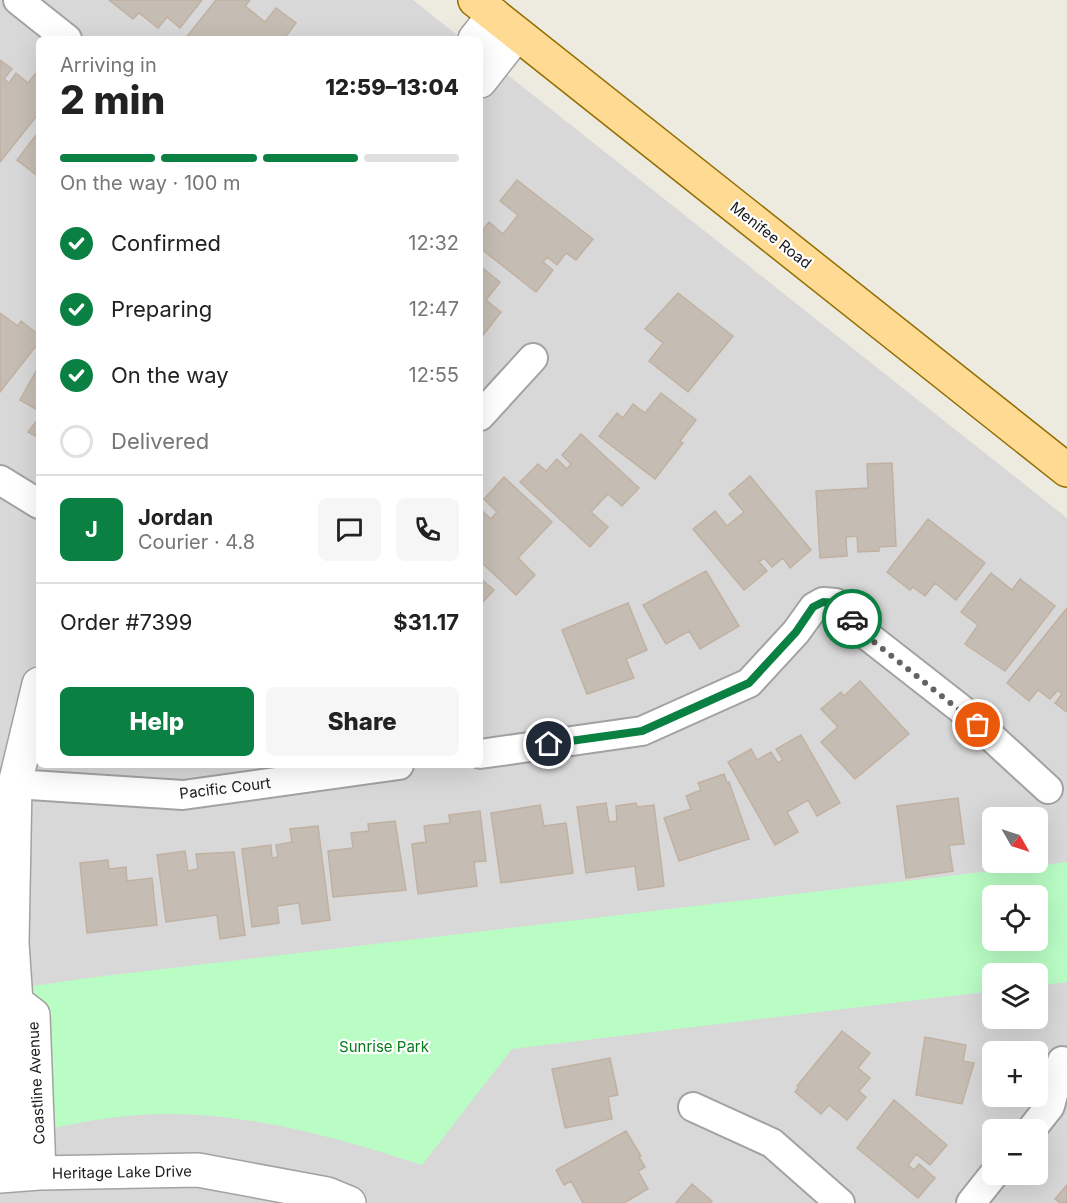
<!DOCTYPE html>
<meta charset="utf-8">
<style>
:root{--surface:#fff;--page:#f6f6f6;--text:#222;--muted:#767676;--line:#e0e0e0;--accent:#0b8043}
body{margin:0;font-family:Inter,sans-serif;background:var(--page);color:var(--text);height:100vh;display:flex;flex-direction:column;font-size:22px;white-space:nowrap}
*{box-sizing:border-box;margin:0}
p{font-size:20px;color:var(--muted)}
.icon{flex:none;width:33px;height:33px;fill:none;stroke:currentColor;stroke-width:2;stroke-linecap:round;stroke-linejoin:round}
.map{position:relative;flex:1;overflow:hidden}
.details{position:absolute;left:36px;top:36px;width:447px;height:732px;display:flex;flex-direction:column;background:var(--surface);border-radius:9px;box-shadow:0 6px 24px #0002}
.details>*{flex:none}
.needle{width:39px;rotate:129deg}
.tools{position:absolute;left:982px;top:807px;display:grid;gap:12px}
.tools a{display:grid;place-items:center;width:66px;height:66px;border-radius:9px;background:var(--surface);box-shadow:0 6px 24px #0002;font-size:30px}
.pin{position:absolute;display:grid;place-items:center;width:51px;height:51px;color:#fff;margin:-26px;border:3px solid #fff;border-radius:50%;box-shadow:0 2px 6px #0007}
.courier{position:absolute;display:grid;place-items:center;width:60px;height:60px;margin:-30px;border:4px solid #0b8043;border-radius:50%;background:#fff;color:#222;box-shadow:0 2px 8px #0007}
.summary em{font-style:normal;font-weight:800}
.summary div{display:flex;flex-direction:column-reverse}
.summary{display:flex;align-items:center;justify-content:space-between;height:102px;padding:0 24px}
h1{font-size:39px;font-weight:800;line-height:45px}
.bar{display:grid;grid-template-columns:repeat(4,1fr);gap:9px 6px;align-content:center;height:72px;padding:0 24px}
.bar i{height:8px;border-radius:4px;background:var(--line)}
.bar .active{background:var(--accent)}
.bar p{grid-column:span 4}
.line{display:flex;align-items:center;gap:15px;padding:0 24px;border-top:2px solid var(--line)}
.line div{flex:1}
.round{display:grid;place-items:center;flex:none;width:63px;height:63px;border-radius:9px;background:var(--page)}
ol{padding:0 24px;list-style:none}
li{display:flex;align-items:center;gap:18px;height:66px}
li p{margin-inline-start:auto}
li .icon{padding:6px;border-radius:50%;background:var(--accent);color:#fff;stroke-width:4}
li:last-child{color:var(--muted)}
li i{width:33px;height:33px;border:3px solid var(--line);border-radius:50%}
.action{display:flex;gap:12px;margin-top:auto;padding:12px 24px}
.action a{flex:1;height:69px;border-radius:9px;background:var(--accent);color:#fff;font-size:24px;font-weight:800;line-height:69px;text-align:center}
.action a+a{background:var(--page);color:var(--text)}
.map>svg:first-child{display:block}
.residential{fill:#d9d8d8;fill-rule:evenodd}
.park{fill:#b9fcc4;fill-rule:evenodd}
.building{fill:#c5bdb3;stroke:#c0b1a2;stroke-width:1.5}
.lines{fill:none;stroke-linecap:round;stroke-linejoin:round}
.minor-casing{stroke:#a2a2a2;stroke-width:32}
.tertiary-casing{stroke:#a2a2a2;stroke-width:36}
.primary-casing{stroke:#926e00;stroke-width:36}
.minor{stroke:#fff;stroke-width:28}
.tertiary{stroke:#fff;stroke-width:33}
.primary{stroke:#ffda93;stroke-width:33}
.done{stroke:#646360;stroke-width:6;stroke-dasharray:0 10.8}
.route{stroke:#0b8043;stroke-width:8}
.labels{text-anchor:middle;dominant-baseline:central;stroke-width:4.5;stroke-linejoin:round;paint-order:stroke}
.street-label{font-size:15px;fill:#1b1b1b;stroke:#fff}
.park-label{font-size:15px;fill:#067c1a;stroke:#fff}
</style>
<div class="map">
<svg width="1067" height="1203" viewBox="0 0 1067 1203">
<rect width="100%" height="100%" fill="#edeae0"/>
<path class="residential" d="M0,0H413L462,39H39V765H480V53L1067,518V1203H0ZM993,818H1038V862H993ZM993,896H1038V940H993ZM993,974H1038V1018H993ZM993,1052H1038V1096H993ZM993,1130H1038V1174H993Z"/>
<path class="park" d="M1067,862V982L1038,986V974H993V991L512,1049L422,1165C339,1138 251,1113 163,1114C108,1114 53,1129 0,1138V991L87,978ZM993,896H1038V940H993Z"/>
<path class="building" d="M109,0H202L180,28L167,17L158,28L139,13L133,19Z
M216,0H250L245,6L265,22L276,8L296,23L284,39H185Z
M0,60L12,69L4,79L9,83L16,73L28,83L36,73L39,75V113L0,162Z
M39,131V177L17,160Z
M517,180L593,239L576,260L566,253L557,265L547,257L543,262L553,270L536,292L480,248V234L489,222L503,234L518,215L500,201Z
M480,266L500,282L486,300L501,312L480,339Z
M678,293L733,336L688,392L649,361L663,343L645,329Z
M0,313L18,326L21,321L39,335V342L0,392Z
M39,366V411L20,400Z
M661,393L696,420L680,441L683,443L655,479L599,436L617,413L623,418L633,404L645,413Z
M39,418V438L28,432Z
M581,434L639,488L622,506L608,494L591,512L608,527L590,547L520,482L538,464L546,471L557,459L567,469L571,464L562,455Z
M892,463L896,546L879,547V551L858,552L857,536L846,537L847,556L820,558L816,491L868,488L867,464Z
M750,476L811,550L790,568L783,558L772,567L764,558L759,562L767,571L744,590L693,529L715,511L727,526L744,512L729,494Z
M504,477L552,522L518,558L535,575L516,595L480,561V509L491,519L497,512L484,499Z
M928,519L985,563L956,600L935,583L925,596L913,587L910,590L887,572Z
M706,571L739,626L700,649L689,631L666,644L643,605Z
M991,573L1012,590L1020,579L1055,606L1005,671L965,644L978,625L961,612Z
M480,578L494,590L480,605Z
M628,603L647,650L626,659L634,678L587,694L562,630Z
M1067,608V712L1055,703L1062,694L1058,690L1050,699L1038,690L1029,701L1007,683Z
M860,681L909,734L855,779L821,742L838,727L821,709L841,692L844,696Z
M801,735L840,803L817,816L808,800L787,812L798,832L775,845L728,762L751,749L757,760L771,752L778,763L783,760L776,749Z
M724,774L727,783L729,782L749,839L679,861L664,818L691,809L686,796L701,790L698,783Z
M958,798L964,844L949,845L953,871L906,878L897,806Z
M606,803L609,822L617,821L616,806L636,803L637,807L654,805L664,886L638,890L635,866L586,873L577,807Z
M540,805L544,826L566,823L573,873L501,883L491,813Z
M480,811L486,861L474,862L477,886L418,894L412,844L426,842L424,826L450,823L449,815Z
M395,821L406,890L333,897L328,851L353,848L351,833L369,831L368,824Z
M318,826L330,920L302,924L299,903L277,906L279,923L252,927L242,849L271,845L272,858L278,857L276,845L292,842L290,829Z
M185,851L188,871L198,869L196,854L234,852L245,935L220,939L217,915L166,922L157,855Z
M108,860L109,869L126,867L127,881L152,878L157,925L87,933L80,863Z
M842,1031L870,1053L858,1068L870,1078L859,1091L866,1097L847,1120L829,1105L821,1114L795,1092L799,1087L797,1086Z
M925,1037L966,1045L963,1061L974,1063L962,1104L916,1095Z
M610,1058L618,1095L608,1097L612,1119L565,1128L552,1069Z
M894,1100L947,1145L930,1165L916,1154L908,1165L914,1170L919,1164L935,1178L918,1198L857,1148Z
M626,1131L641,1156L639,1157L645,1167L638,1171L648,1189L624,1203H583L571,1181L564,1185L556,1170Z
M692,1184L712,1201L710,1203H676Z
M1067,1185V1203H1060L1055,1199Z"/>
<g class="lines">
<defs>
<path id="minor" d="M18,0L67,39
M480,416L533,358
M0,480L39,504
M480,754L642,731L749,683L796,632L814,607L823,602L836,603L845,610L869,637L961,709L1048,789
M15,784L183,795L399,765
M693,1107L772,1143L840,1203
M1031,1130L1050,1106L1062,1061
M971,1203L994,1174"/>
<path id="tertiary" d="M475,39L494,15
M480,81L517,34
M16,1002L33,1015L39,1173
M13,1175L3,1018L16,1002L12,943L15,784L39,684
M0,1176L39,1173L198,1170L327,1194L349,1203"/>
<path id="primary" d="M475,0L1067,470"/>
</defs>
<use href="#minor" class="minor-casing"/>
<use href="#tertiary" class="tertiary-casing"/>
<use href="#primary" class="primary-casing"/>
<use href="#minor" class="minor"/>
<use href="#tertiary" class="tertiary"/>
<use href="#primary" class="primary"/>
</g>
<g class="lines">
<path class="done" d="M852,619L869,638L978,725"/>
<path class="route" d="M549,744L642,731L749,683L796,632L813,607L823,602L836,603L845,609L852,619"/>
</g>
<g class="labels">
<g class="street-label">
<text transform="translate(771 235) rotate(38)">Menifee Road</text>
<text transform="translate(225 788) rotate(-7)">Pacific Court</text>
<text transform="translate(36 1083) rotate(-93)">Coastline Avenue</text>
<text transform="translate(122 1172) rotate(-1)">Heritage Lake Drive</text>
</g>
<g class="park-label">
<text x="384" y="1046">Sunrise Park</text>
</g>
</g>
</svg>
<div class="tools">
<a><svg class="needle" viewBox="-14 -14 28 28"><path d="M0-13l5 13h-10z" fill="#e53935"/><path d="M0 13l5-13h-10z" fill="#767676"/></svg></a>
<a><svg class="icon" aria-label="locate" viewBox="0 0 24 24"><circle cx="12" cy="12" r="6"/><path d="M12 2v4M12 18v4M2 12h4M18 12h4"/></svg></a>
<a><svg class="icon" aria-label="layers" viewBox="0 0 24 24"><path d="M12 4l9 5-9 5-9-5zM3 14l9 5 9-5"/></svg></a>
<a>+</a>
<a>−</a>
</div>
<div class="pin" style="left:978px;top:725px;background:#ea580c"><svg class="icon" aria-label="bag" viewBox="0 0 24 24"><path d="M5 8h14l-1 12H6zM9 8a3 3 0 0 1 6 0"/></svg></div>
<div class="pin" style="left:549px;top:744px;background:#1f2937"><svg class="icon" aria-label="home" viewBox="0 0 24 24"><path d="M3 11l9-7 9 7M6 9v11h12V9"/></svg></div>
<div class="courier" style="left:852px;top:619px"><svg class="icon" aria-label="car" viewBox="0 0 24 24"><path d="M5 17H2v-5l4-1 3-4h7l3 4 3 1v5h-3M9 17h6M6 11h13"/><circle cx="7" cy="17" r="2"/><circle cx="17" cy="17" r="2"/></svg></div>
<section class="details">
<div class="summary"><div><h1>2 min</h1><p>Arriving in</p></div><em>12:59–13:04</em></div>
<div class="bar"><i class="active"></i><i class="active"></i><i class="active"></i><i></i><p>On the way · 100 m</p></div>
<ol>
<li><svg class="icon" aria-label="check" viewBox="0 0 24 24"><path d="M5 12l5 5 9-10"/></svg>Confirmed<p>12:32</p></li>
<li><svg class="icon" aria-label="check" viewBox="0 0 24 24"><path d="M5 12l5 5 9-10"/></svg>Preparing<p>12:47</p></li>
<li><svg class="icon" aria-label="check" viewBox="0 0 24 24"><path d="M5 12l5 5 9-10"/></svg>On the way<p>12:55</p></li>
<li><i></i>Delivered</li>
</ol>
<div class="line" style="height:108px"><b class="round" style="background:var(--accent);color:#fff">J</b><div><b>Jordan</b><p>Courier · 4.8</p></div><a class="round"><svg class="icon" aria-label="chat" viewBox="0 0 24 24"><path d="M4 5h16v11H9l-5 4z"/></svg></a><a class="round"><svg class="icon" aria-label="phone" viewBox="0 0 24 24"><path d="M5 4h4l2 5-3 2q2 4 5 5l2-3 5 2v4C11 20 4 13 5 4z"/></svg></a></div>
<div class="line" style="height:78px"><div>Order #7399</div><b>$31.17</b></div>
<div class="action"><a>Help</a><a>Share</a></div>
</section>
</div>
